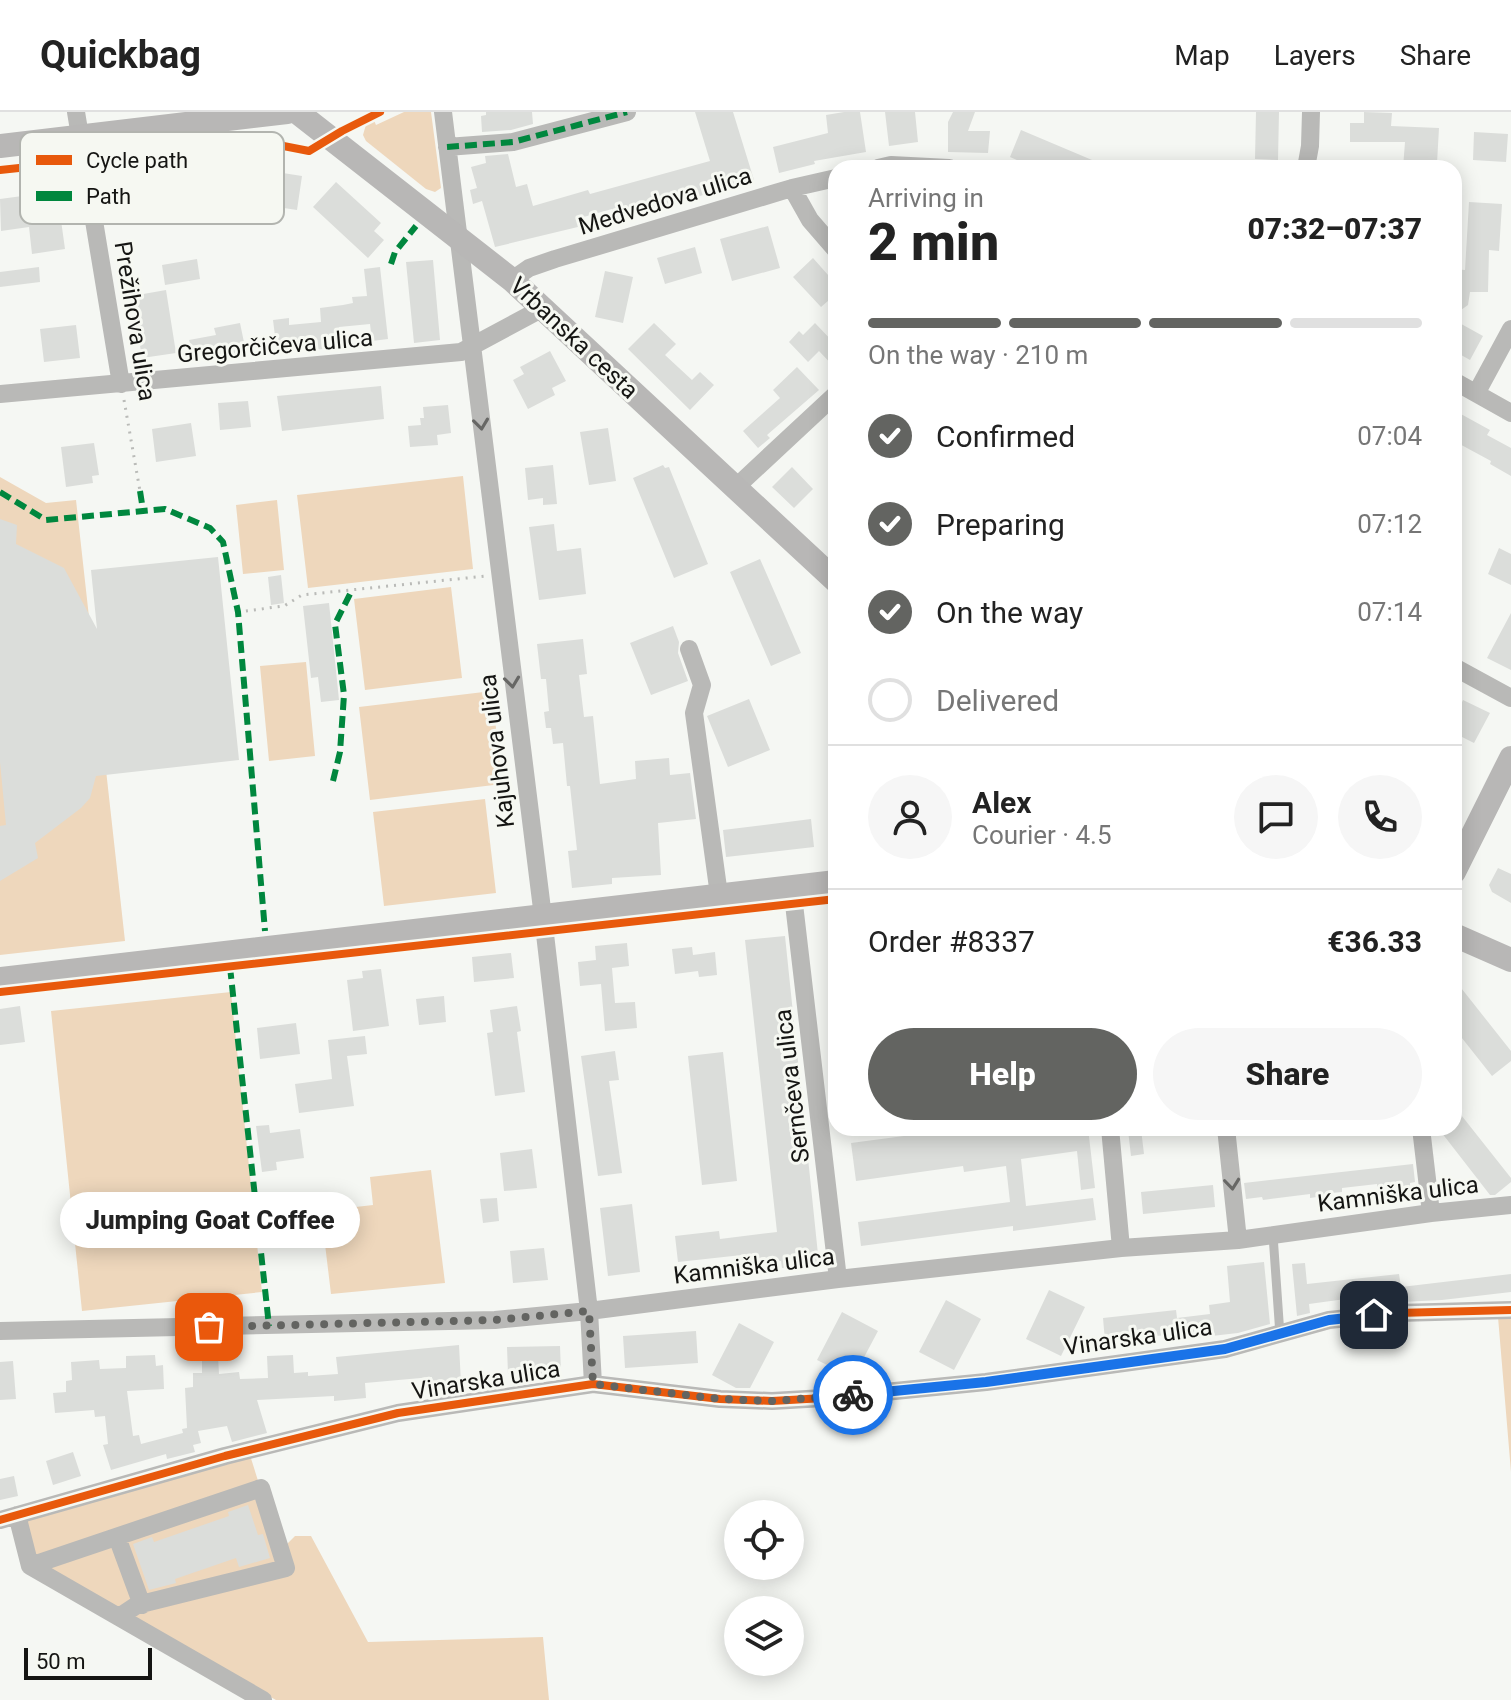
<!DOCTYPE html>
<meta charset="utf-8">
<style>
:root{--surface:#fff;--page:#f6f6f6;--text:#222;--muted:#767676;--line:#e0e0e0;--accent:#636461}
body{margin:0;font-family:Roboto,sans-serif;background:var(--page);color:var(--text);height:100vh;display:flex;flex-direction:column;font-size:30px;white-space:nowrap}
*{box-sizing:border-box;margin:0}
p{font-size:26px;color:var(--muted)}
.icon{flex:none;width:44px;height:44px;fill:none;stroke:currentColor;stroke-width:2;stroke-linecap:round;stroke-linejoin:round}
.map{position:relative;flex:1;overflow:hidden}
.drawer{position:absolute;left:828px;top:48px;width:634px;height:976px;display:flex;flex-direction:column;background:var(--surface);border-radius:24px;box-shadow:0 4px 20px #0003}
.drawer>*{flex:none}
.buttons{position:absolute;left:724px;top:1388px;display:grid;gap:16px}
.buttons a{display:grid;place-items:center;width:80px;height:80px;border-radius:50%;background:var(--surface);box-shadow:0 4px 20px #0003;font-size:40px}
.scale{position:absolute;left:24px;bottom:20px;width:128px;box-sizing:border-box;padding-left:8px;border:4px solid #151513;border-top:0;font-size:22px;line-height:28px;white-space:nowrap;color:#151513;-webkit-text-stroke:6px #f6f8f2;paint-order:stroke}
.pin{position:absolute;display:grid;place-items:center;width:68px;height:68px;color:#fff;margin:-34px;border-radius:16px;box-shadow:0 4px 12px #0006}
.courier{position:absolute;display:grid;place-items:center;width:80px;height:80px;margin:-40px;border:6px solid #1a73e8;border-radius:50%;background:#fff;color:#222;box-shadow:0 2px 10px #0007}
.bubble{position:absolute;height:56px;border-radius:28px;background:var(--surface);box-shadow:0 4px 20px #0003;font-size:26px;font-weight:800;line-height:56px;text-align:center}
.overview em{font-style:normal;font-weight:800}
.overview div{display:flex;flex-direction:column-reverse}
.overview{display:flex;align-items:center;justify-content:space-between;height:136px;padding:0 40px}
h1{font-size:52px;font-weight:800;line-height:60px}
.bar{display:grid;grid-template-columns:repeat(4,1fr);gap:12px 8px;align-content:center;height:96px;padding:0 40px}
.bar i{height:10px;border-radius:6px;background:var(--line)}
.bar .current{background:var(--accent)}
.bar p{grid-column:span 4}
.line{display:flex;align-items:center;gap:20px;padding:0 40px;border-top:2px solid var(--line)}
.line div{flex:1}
.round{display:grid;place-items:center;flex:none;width:84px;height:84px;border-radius:42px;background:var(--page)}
ol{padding:0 40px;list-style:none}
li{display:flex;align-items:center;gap:24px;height:88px}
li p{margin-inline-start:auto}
li .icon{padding:8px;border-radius:50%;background:var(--accent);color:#fff;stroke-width:4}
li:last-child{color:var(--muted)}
li i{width:44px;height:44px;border:4px solid var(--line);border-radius:50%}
.button{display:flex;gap:16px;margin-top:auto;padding:16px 40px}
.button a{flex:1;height:92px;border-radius:48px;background:var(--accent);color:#fff;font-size:32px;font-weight:800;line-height:92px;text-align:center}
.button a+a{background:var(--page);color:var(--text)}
header{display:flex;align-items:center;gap:48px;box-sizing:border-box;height:112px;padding:0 40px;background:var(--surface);border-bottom:2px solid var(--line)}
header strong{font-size:38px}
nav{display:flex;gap:44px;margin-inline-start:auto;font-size:28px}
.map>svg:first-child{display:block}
.green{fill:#eed7bc}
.building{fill:#dbddda}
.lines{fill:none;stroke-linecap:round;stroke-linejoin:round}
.path{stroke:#babbb8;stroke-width:3;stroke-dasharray:2 6;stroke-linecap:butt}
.lane{stroke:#b9b9b7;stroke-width:9}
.street{stroke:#b9b9b7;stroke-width:18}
.secondary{stroke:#b8b7b6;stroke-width:24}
.quiet{stroke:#00873e;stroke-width:6;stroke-dasharray:12 6;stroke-linecap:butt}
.cycleway-casing{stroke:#f6f8f2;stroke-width:13}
.cycleway{stroke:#e8590c;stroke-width:8}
.oneway{stroke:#676765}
.done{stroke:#636461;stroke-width:8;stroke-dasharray:0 14.4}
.route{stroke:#1a73e8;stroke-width:10}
.labels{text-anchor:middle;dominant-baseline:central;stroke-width:6;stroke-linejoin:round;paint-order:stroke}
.street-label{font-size:24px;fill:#151513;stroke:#f6f8f2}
.key{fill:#f6f8f2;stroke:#b2b4af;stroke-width:2}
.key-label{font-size:22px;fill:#151513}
</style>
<header>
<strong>Quickbag</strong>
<nav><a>Map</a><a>Layers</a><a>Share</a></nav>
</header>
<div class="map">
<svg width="1511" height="1588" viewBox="0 0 1511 1588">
<rect width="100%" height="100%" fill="#f5f7f3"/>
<path class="green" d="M404,0H431L441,76L435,80L426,77L366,29L363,23L367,9L373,6L376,13Z
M463,364L473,457L308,476L297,383Z
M0,365L46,391L76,388L125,829L0,843Z
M277,388L284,458L243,462L236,393Z
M451,475L462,566L365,578L354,487Z
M306,550L315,644L269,649L260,554Z
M492,579L502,672L370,688L359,595Z
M485,687L496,781L384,794L373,700Z
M231,880L262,1180L82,1199L51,899Z
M431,1058L445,1171L331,1182L321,1099L373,1093L370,1065Z
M1498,1205H1511V1360Z
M249,1340L280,1439L295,1424H311L368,1530L543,1525L549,1588H276L36,1455L22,1407Z"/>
<path class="building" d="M486,0H532L533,12L511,18L482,20L481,4L486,3Z
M695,0H733L754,68L615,109L612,97L580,106L582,114L495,135L482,89L473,92L470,78L477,76L471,55L486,51L485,44L508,42L516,75L527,72L533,94L588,78L590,82L710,49Z
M844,0H860L866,40L814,49L815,52L779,61L773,35L828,21L826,3Z
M885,0H915L918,30L889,34Z
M953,0H975L968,19H990L988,41L948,40V10Z
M1256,0H1279L1278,48L1255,47Z
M1364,0L1392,1L1391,14L1439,16L1437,51L1423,50V56H1403L1405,30H1350V11H1364Z
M1021,18L1111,56H1036L1010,45Z
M1474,20L1508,22L1506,50L1473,48Z
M250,56L302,64L297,98L245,90Z
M336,70L381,111L374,119L384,128L368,146L313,95Z
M37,82L38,90L52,88L54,101H60L65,137L32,142L29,115L1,119L0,87Z
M1469,90L1502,92L1499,139L1489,138L1488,180H1470L1468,193L1454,203V157L1465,158Z
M768,114L780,156L732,169L720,127Z
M695,135L702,161L665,172L657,146Z
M813,146L836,172V182L821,195L793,165Z
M197,147L200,167L165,173L162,153Z
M433,148L440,228L414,231L406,150Z
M39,155L40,170L0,175V160Z
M380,155L388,227L372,229L370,212L339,215L341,236L277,240L273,208L289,206V213L321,210L320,196L343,193L353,191L352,185L367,184L364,157Z
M605,159L633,165L623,211L595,205Z
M166,178L176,241L142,246L132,184Z
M1454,208L1483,224L1470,248L1454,239Z
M240,211L246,240L219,245L217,235L192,240L189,228L216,223L214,216Z
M654,211L676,232L665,243L692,268L700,260L714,273L690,298L628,237Z
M815,211L836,233V257L819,239L808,250L789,230L799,219L803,223Z
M76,213L80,246L44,250L40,217Z
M550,239L566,269L552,276L555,283L528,297L513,268L524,262L520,255Z
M797,255L819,278L767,323L770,326L758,336L743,319L780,286L773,278Z
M381,274L384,307L282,319L277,284Z
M248,289L251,315L220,318L218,291Z
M448,293L451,321L437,323L438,333L410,335L408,314L421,313L420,306H424L423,295Z
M1459,301L1490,318L1487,323L1511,336V364L1490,352L1491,349L1454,329V309Z
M191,311L196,344L156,350L152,317Z
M608,316L616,369L589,373L580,320Z
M94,331L99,363L92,364L93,371L66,375L61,335Z
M553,353L557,392L543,393V386L528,388L525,356Z
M663,353L665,356L669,355L708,452L674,466L633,366Z
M792,355L813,377L794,396L772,375Z
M0,407L17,413L16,432L64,456L97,517L91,458L218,445L239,648L96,664L90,686L81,696L35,731L38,746L0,769V714L6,713L0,650Z
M554,412L557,439L581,436L586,482L539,488L529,415Z
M1499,436L1511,442V473L1488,462Z
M760,447L801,541L771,554L730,460Z
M281,463L284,491L271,493L268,465Z
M329,491L339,588L321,590L318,565L311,566L303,494Z
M1511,501V558L1487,546Z
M673,514L679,530L678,541L688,569L651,583L630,531Z
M583,527L587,562L579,563L584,605L593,604L600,672L636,667L635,649L669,646L670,663L690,661L696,707L658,711L661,763L612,766V772L572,776L568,739L577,738L570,674H567L563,631L553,632L551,616H546L544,600L549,599L546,567H541L537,532Z
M749,587L770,638L728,655L707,604Z
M1463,588L1490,601L1474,631L1454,621V607Z
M811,707L814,735L726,745L723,718Z
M1498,756L1511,762V791L1492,780L1489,773Z
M785,824L819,1152L782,1156L781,1149L744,1153L742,1143L678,1150L675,1124L719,1119L720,1127L777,1120L745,828Z
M627,831L629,854L612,856L615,891L635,890L637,916L605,919L601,872L580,874L578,850L596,848L595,834Z
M692,835L693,843L715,840L717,863L699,865L698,859L675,862L672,837Z
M511,841L514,866L474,870L472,845Z
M381,857L389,914L353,919L347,868L363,866L362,859Z
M1454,867L1511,939V949L1492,964L1454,916Z
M444,884L446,910L419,913L416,887Z
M20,894L25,930L0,933V897Z
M517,894L521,919L517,920L525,980L495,984L487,921L493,920L490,898Z
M296,911L300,942L260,947L257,916Z
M365,924L367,942L347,944L354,994L299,1001L295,972L332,967L328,928Z
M615,939L619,968L609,969L622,1061L598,1064L581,944Z
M723,940L737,1069L702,1073L688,944Z
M1454,994L1511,1066V1070L1495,1083H1490L1438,1016H1454Z
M269,1013L270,1021L300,1017L304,1046L276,1050L277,1058L262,1060L256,1014Z
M918,1016H1017V1019L1041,1016H1088L1095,1076L1081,1078L1077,1039L1021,1047L1026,1094L1093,1086L1096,1108L1013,1119V1114L861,1134L858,1110L1010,1090L1006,1054L964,1060L963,1054L856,1069L851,1031L919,1022Z
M1141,1017L1144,1042L1131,1044L1128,1018Z
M532,1037L537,1076L504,1079L500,1041Z
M1413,1052L1415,1070L1410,1071V1075L1388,1078V1075L1377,1076V1072L1342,1076V1080L1331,1081V1083L1310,1086V1082L1263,1088L1262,1085L1246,1087L1244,1071Z
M1213,1073L1215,1095L1143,1102L1141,1080Z
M497,1086L499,1109L483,1111L480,1087Z
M632,1092L640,1160L608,1164L600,1096Z
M544,1136L548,1168L513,1171L510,1139Z
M1264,1150L1270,1212L1238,1221L1176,1228V1222L1105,1229L1103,1206L1176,1198L1177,1206L1210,1202L1209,1193L1230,1190L1227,1154Z
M1305,1151L1307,1172L1399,1162L1401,1175L1511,1162V1180L1442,1188L1380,1191V1184L1338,1188L1309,1192L1310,1201L1297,1204L1292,1152Z
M1049,1178L1085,1195L1061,1244L1026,1227Z
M946,1188L981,1207L954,1258L919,1240Z
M842,1200L878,1219L853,1266L817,1248Z
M739,1211L774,1230L750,1276H736L712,1263Z
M696,1219L698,1251L625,1256L623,1224Z
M459,1233L461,1271L432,1272V1265L365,1271L366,1286L334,1289V1284L257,1288L267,1321L232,1330L227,1314L198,1319L201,1331L193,1333L195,1340L167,1347L166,1342L111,1358L103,1333L108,1332L105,1304L95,1305L94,1298L55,1301L53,1281L66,1280V1269L72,1268L71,1250L99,1248L100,1257L126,1256V1244L155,1243L156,1254L163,1253L164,1277L127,1279L133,1324L139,1323L141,1332L183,1321L182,1317L187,1316L185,1276L193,1275V1261H202V1245L218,1244L219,1262L239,1260L240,1267L268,1266L267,1244L293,1243L294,1261L308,1260V1264L338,1262L336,1245Z
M560,1234L561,1261L508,1262L507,1235Z
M13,1249L16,1287L0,1288V1250Z
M73,1340L81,1364L53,1373L46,1349Z
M14,1364L18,1384L0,1388V1367Z
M248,1393L258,1423L263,1422L270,1446L239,1455L236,1446L175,1467L176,1471L149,1478L133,1432L152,1425L154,1430L229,1404L228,1400Z"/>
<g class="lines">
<path class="path" d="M124,288L140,379
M238,500L284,494L302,483L486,464"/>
<path class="lane" d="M1273,1123L1280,1223"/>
<path class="street" d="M76,0L121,272
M443,0L543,805L589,1199L593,1272
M447,35L513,30L627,0
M878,56L891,53L949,56
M1306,56L1310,34L1311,0
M792,76L810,108L836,138
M512,168L529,156L555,147L792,76L836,66
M1454,269L1511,301
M1477,280L1511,217
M0,282L461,240L543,196
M734,377L836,282
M689,537L702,573L694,601L719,783
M1454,555L1511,586
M792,775L838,1167
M1110,1016L1121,1136
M1226,1016L1238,1128
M1421,1016L1431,1101
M0,1219L495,1208L589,1199L838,1167L1121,1136L1238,1128L1431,1101L1511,1093
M17,1403L30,1454L263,1588
M0,1408L225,1344L398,1301L593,1272L720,1287L772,1289L824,1286L986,1270L1225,1237L1329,1208L1397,1201L1511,1198
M117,1425L142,1493
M30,1454L261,1376L286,1456L137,1493L119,1505"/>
<path class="secondary" d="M297,0L512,168L836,469
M0,34L287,0
M1454,760L1511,646
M1454,823L1511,848
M0,867L836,770"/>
<path class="quiet" d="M447,35L513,30L627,0
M391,152L395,140L416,114
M140,379L143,398
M0,380L46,408L165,397L210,416L223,430L238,500L265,819
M333,669L340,640L344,583L335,512L352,478
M230,855L269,1214"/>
<defs>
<path id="cycleway" d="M0,58L263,30L309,39L342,19L380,0
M0,880L836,787
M0,1408L225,1344L398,1301L593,1272L720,1287L772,1289L824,1286L986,1270L1225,1237L1329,1208L1397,1201L1511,1198"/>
</defs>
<use href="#cycleway" class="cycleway-casing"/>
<use href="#cycleway" class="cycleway"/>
</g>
<defs><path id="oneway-chevron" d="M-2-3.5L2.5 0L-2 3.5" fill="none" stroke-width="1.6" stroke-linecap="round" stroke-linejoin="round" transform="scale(2)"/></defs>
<g class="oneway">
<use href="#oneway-chevron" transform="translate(481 312) rotate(83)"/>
<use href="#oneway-chevron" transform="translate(512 570) rotate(83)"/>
<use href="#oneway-chevron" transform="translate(1232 1072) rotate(84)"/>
</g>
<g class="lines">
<path class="done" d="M209,1215L495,1208L589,1199L593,1272L720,1287L772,1289L853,1283"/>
<path class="route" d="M853,1283L986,1270L1225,1237L1329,1208L1374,1203"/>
</g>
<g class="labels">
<g class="street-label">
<text transform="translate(665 89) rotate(-17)">Medvedova ulica</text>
<text transform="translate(135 209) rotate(81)">Prežihova ulica</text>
<text transform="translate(574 226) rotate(43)">Vrbanska cesta</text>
<text transform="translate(275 234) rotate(-5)">Gregorčičeva ulica</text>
<text transform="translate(497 639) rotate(-97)">Kajuhova ulica</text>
<text transform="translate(792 974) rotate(-97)">Sernčeva ulica</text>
<text transform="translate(1398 1082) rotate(-7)">Kamniška ulica</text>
<text transform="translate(754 1154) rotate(-7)">Kamniška ulica</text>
<text transform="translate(1138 1225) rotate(-8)">Vinarska ulica</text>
<text transform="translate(486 1268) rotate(-9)">Vinarska ulica</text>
</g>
</g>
<rect x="20" y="20" width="264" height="92" rx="12" class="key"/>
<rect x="36" y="43" width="36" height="10" fill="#e8590c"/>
<rect x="36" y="79" width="36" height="10" fill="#00873e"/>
<g class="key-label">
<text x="86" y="56">Cycle path</text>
<text x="86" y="92">Path</text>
</g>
</svg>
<div class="buttons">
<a><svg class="icon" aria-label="locate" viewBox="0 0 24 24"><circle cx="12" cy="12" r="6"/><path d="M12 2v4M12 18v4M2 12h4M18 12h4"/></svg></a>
<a><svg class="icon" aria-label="layers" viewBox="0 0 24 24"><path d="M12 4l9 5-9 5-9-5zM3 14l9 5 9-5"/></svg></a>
</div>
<div class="scale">50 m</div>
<div class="pin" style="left:209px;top:1215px;background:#ea580c"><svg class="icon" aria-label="bag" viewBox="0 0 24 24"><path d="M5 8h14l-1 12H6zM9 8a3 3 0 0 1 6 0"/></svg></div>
<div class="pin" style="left:1374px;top:1203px;background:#1f2937"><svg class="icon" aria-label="home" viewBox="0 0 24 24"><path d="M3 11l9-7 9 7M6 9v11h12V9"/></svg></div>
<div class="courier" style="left:853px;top:1283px"><svg class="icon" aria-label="bike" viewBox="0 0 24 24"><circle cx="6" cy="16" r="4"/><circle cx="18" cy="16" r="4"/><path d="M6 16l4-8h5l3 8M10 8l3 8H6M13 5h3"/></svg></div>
<div class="bubble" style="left:60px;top:1080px;width:300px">Jumping Goat Coffee</div>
<section class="drawer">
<div class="overview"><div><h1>2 min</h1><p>Arriving in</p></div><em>07:32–07:37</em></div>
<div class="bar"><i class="current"></i><i class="current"></i><i class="current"></i><i></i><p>On the way · 210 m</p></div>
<ol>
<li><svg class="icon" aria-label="check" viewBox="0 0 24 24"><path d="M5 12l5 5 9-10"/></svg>Confirmed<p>07:04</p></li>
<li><svg class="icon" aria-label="check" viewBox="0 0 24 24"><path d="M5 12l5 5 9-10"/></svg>Preparing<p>07:12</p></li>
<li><svg class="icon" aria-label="check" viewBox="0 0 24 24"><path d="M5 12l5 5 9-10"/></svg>On the way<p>07:14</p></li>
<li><i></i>Delivered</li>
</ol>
<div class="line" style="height:144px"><a class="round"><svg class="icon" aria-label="person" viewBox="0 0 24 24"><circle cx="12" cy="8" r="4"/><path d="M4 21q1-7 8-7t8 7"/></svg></a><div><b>Alex</b><p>Courier · 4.5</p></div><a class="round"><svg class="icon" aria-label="chat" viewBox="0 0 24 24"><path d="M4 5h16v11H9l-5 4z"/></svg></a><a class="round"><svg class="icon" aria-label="phone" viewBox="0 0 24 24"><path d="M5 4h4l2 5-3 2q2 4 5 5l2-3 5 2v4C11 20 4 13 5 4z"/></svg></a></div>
<div class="line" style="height:104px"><div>Order #8337</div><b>€36.33</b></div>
<div class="button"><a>Help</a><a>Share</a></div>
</section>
</div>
